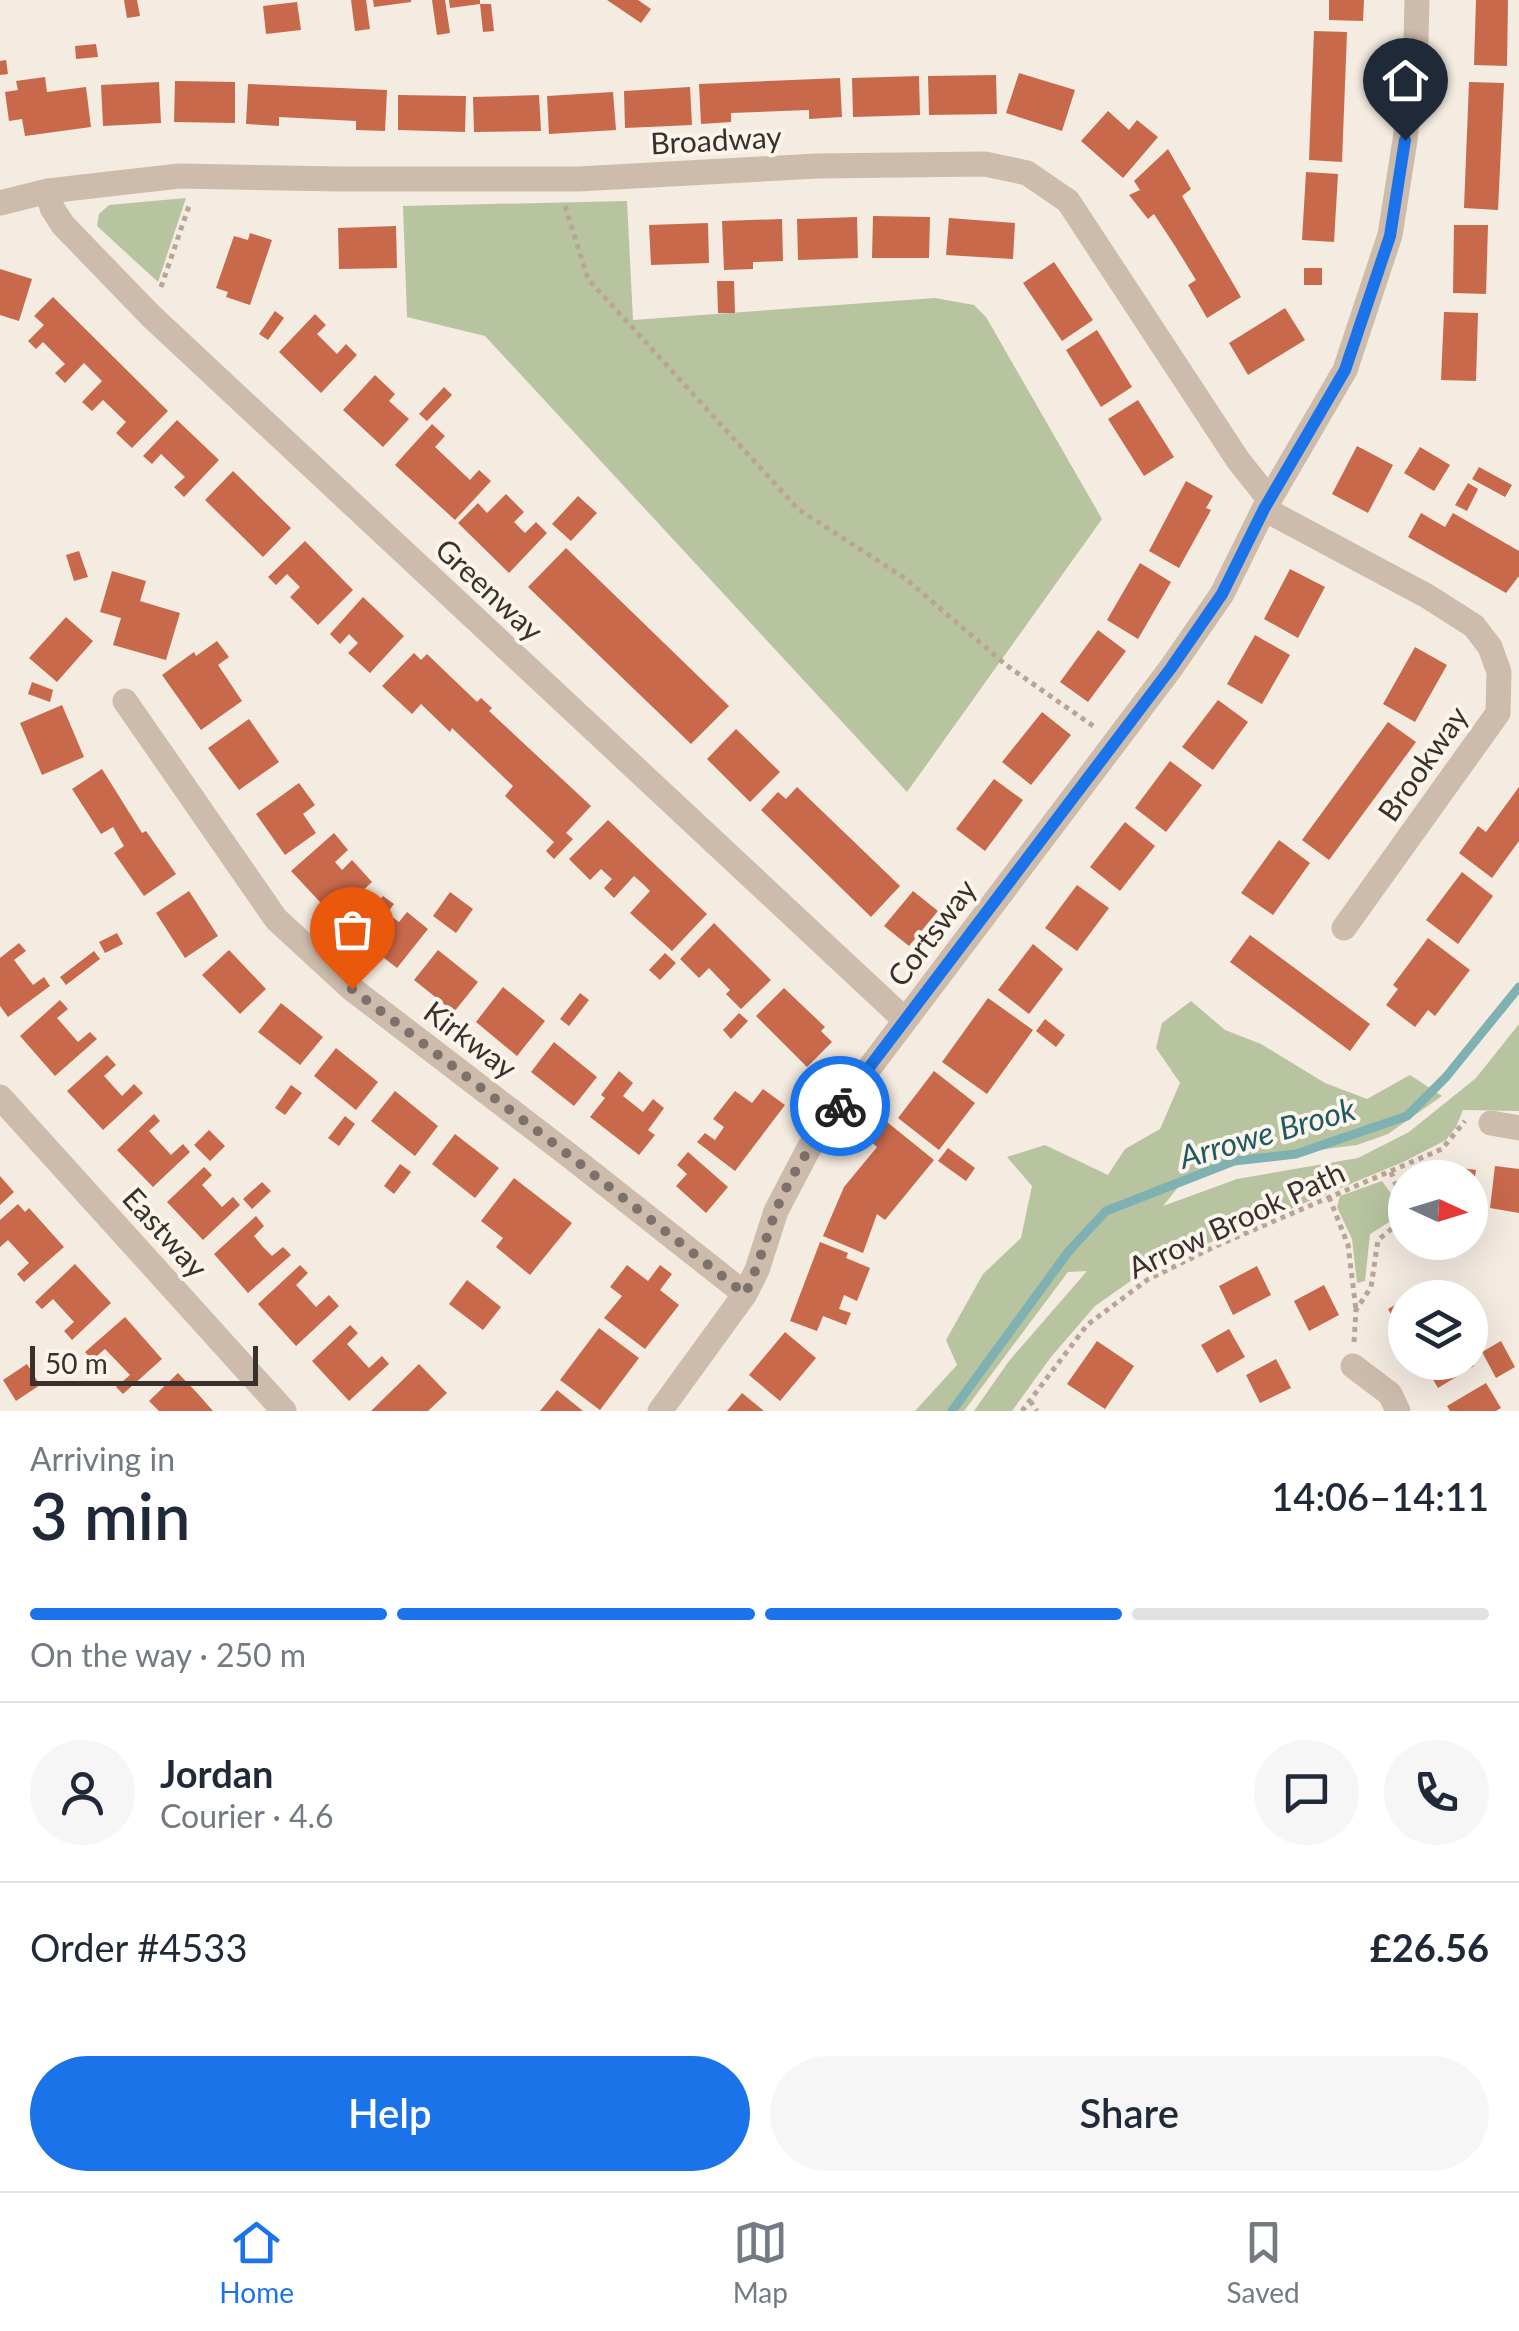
<!DOCTYPE html>
<meta charset="utf-8">
<style>
:root{--surface:#fff;--page:#f6f6f7;--text:#1f2937;--muted:#747a83;--line:#e0e1e3;--accent:#1a73e8}
body{margin:0;font-family:Lato,sans-serif;background:var(--page);color:var(--text);height:100vh;display:flex;flex-direction:column;font-size:38px;white-space:nowrap}
*{box-sizing:border-box;margin:0}
p{font-size:32px;color:var(--muted)}
.icon{flex:none;width:55px;height:55px;fill:none;stroke:currentColor;stroke-width:2;stroke-linecap:round;stroke-linejoin:round}
.map{position:relative;height:1411px;overflow:hidden}
.drawer{display:flex;flex-direction:column;background:var(--surface);flex:1}
.drawer>*{flex:none}
.needle{width:65px;rotate:94deg}
.buttons{position:absolute;left:1388px;top:1160px;display:grid;gap:20px}
.buttons a{display:grid;place-items:center;width:100px;height:100px;border-radius:50%;background:var(--surface);box-shadow:0 10px 40px #0002;font-size:50px}
.scale{position:absolute;left:30px;bottom:25px;width:228px;box-sizing:border-box;padding-left:10px;border:5px solid #3b302b;border-top:0;font-size:28px;line-height:35px;white-space:nowrap;color:#3b302b;-webkit-text-stroke:8px #fbf5ee;paint-order:stroke}
.pin{position:absolute;display:grid;place-items:center;width:85px;height:85px;color:#fff;margin:-102px -42px;border-radius:50% 50% 50% 0;rotate:-45deg;box-shadow:0 0 10px #0007}
.pin .icon{rotate:45deg}
.courier{position:absolute;display:grid;place-items:center;width:100px;height:100px;margin:-50px;border:8px solid #1a73e8;border-radius:50%;background:#fff;color:#222;box-shadow:0 2px 12px #0007}
.head em{font-style:normal;font-weight:600}
.head div{display:flex;flex-direction:column-reverse}
.head{display:flex;align-items:center;justify-content:space-between;height:170px;padding:0 30px}
h1{font-size:65px;font-weight:600;line-height:75px}
.bar{display:grid;grid-template-columns:repeat(4,1fr);gap:15px 10px;align-content:center;height:120px;padding:0 30px}
.bar i{height:12px;border-radius:8px;background:var(--line)}
.bar .active{background:var(--accent)}
.bar p{grid-column:span 4}
.line{display:flex;align-items:center;gap:25px;padding:0 30px;border-top:2px solid var(--line)}
.line div{flex:1}
.round{display:grid;place-items:center;flex:none;width:105px;height:105px;border-radius:52px;background:var(--page)}
.action{display:flex;gap:20px;margin-top:auto;padding:20px 30px}
.action a{flex:1;height:115px;border-radius:60px;background:var(--accent);color:#fff;font-size:40px;font-weight:600;line-height:115px;text-align:center}
.action a+a{background:var(--page);color:var(--text)}
.tab-bar{display:flex;justify-content:space-around;align-items:center;height:140px;border-top:2px solid var(--line);background:var(--surface);font-size:28px;color:var(--muted)}
.tab-bar a{display:grid;justify-items:center;gap:5px}
.tab-bar .active{color:var(--accent)}
.map>svg:first-child{display:block}
.green{fill:#b8c4a0}
.lines{fill:none;stroke-linecap:round;stroke-linejoin:round}
.stream{stroke:#7fb0b2;stroke-width:9}
.building{fill:#c8694b}
.path{stroke:#b9a596;stroke-width:5;stroke-dasharray:5 5;stroke-linecap:butt}
.minor{stroke:#cdbbac;stroke-width:25}
.done{stroke:#7c716b;stroke-width:10;stroke-dasharray:0 18}
.route{stroke:#1a73e8;stroke-width:12}
.labels{text-anchor:middle;dominant-baseline:central;stroke-width:8;stroke-linejoin:round;paint-order:stroke}
.street-label{font-size:30px;fill:#3b302b;stroke:#fbf5ee}
.water-label{font-size:32px;font-style:italic;fill:#1f5a5e;stroke:#fbf5ee}
</style>
<div class="map">
<svg width="1519" height="1411" viewBox="0 0 1519 1411">
<rect width="100%" height="100%" fill="#f4ebe1"/>
<path class="green" d="M186,198L158,282L97,226L99,214L109,205Z
M627,201L633,320L935,298L974,305L986,317L1102,519L907,792L485,336L407,317L403,206Z
M1191,1001L1225,1030L1261,1044L1325,1083L1367,1099L1410,1075L1442,1096L1388,1134L1357,1145L1234,1161L1183,1181L1163,1206L1237,1179L1358,1158L1409,1132L1476,1078L1519,1024V1111L1463,1110L1456,1127L1446,1140L1403,1162L1192,1250L1142,1273L1095,1306L1051,1357L1012,1411H974L1009,1361L1087,1271L1068,1272L964,1411H915L957,1365L946,1340L983,1274L1021,1238L1032,1186L1007,1157L1045,1145L1108,1175L1125,1149L1160,1129L1180,1083L1156,1048L1162,1023Z
M1382,1181L1397,1202L1399,1216L1370,1234L1365,1281L1357,1283L1352,1239L1337,1207L1340,1196Z"/>
<g class="lines">
<path class="stream" d="M952,1411L1068,1252L1106,1211L1234,1161L1296,1154L1407,1116L1446,1077L1519,987"/>
</g>
<path class="building" d="M124,0H137L140,16L127,18Z
M351,0H366L370,29L355,31Z
M373,0H411V2L374,7Z
M432,0H445L450,33L437,35Z
M449,0H480V4L450,8Z
M607,0H638L651,9L641,23Z
M1329,0H1364L1363,21L1329,20Z
M1476,0H1508L1507,66L1474,65Z
M297,2L301,30L266,34L263,6Z
M480,4H491L494,31L483,32Z
M1314,31L1347,32L1342,162L1309,160Z
M96,44L98,57L76,59L75,46Z
M6,60L8,74L0,75V61Z
M1019,73L1075,90L1062,131L1006,113Z
M996,75L997,114L929,115L928,76Z
M919,76L920,115L853,117L852,78Z
M45,77L47,92L86,87L91,127L25,136L22,119L9,121L5,92L18,90L16,81Z
M840,78L842,117L809,119V110L731,113V122L701,124L699,84Z
M175,81L235,82V123L174,122Z
M159,82L161,123L103,126L101,85Z
M1469,82L1504,83L1498,210L1464,208Z
M248,84L387,90L385,131L356,130V121L279,117V126L246,124Z
M690,87L692,125L625,128L624,91Z
M613,92L616,130L549,134L547,96Z
M398,95L466,96L465,132L398,130Z
M539,95L541,131L474,132L473,97Z
M1108,111L1129,130L1137,120L1158,137L1123,178L1081,141Z
M1168,149L1191,189L1182,196L1241,297L1207,318L1188,285L1196,280L1175,246L1154,214L1148,219L1129,195L1140,190L1134,181Z
M1306,172L1338,174L1334,242L1302,240Z
M873,216L930,217L929,258H872Z
M857,217L858,258L798,260L797,219Z
M949,218L1015,223L1013,259L946,255Z
M782,219L783,261L753,262V269L724,270L722,221Z
M708,223L709,263L651,265L649,225Z
M1454,225H1488L1486,294L1453,293Z
M396,226L397,268L339,269L338,228Z
M250,233L272,240L250,305L226,297L228,292L216,288L234,236L248,240Z
M1054,262L1093,320L1062,341L1023,283Z
M1304,268H1322V285H1304Z
M0,269L32,279L19,321L0,315Z
M717,281H734L735,313H718Z
M53,297L168,411L132,448L116,433L126,422L103,400L92,411L82,402L102,381L84,363L65,383L55,373L65,364L43,342L36,349L28,341L44,325L34,316Z
M1285,308L1305,340L1248,375L1229,343Z
M275,311L284,318L268,340L259,334Z
M1444,312L1478,313L1476,381L1441,380Z
M315,314L326,325L317,334L337,354L346,344L357,355L321,393L279,352Z
M1097,330L1132,387L1101,407L1066,350Z
M375,375L395,394L389,401L409,419L383,447L343,410Z
M444,387L452,395L427,421L419,414Z
M1138,400L1174,457L1144,476L1108,419Z
M177,420L219,460L184,497L174,487L185,477L161,454L152,464L143,456Z
M432,424L445,436L435,447L470,480L479,470L491,481L455,520L395,465Z
M1357,446L1393,465L1368,513L1332,494Z
M1420,447L1450,465L1434,491L1404,473Z
M1479,467L1512,485L1505,497L1472,479Z
M233,471L291,528L263,557L205,500Z
M1186,481L1213,496L1206,508L1211,510L1179,568L1149,551Z
M1468,483L1478,489L1467,511L1455,505Z
M506,494L524,512L514,522L525,533L536,522L547,533L509,573L458,523L478,503L487,513Z
M578,496L597,513L571,541L552,524Z
M1421,513L1445,527L1453,513L1519,551V576L1506,593L1408,537Z
M305,541L353,590L318,625L290,597L300,587L287,574L276,585L268,577Z
M566,548L729,706L691,744L528,587Z
M79,551L88,577L74,581L66,555Z
M1140,563L1171,582L1138,639L1107,620Z
M1290,569L1325,587L1298,638L1264,619Z
M112,571L146,581L140,601L180,613L166,660L113,645L121,618L100,612Z
M363,597L404,636L370,673L348,653L358,643L349,634L340,644L330,634Z
M66,617L93,641L57,682L29,658Z
M1098,630L1126,651L1088,702L1060,682Z
M1255,635L1290,655L1262,704L1227,684Z
M217,641L229,657L218,665L242,701L201,730L162,675L194,652L196,656Z
M1415,647L1447,665L1415,722L1383,704Z
M414,653L421,660L427,654L477,702L481,698L492,708L489,711L591,806L566,833L573,839L554,859L546,851L554,842L505,796L513,786L452,728L450,732L421,704L412,714L382,686Z
M32,682L53,690L50,702L28,694Z
M1218,700L1248,722L1213,770L1182,747Z
M62,705L84,757L42,775L20,723Z
M1042,712L1071,735L1031,785L1002,762Z
M249,719L279,762L239,790L208,748Z
M1388,722L1416,742L1329,860L1302,840Z
M736,729L780,772L750,802L707,759Z
M1170,761L1202,785L1166,832L1135,808Z
M102,769L142,833L146,831L176,874L144,896L114,853L124,846L113,827L101,834L72,789Z
M994,779L1023,800L985,851L956,829Z
M299,783L315,805L303,814L316,833L285,855L256,814Z
M797,787L900,886L871,917L761,810L778,792L786,799Z
M1519,787V841L1492,878L1459,853L1478,826L1486,832Z
M608,820L707,914L672,951L630,913L650,891L643,884L634,876L614,898L604,888L612,879L601,869L590,880L569,859Z
M1125,822L1155,846L1120,891L1090,867Z
M334,833L348,850L335,862L342,870L352,860L372,882L334,917L291,871Z
M1279,840L1310,863L1273,915L1241,893Z
M1462,872L1493,896L1458,944L1426,920Z
M1077,885L1109,908L1077,951L1045,928Z
M189,891L218,936L185,958L156,913Z
M913,891L938,911L909,946L884,926Z
M450,892L473,909L456,933L433,916Z
M383,896L394,904L387,913L399,922L407,912L428,929L397,968L353,934Z
M714,923L771,980L741,1009L726,994L730,990L709,968L699,978L680,959Z
M117,933L123,944L105,953L99,942Z
M1250,935L1370,1024L1350,1051L1230,962Z
M1428,938L1470,970L1435,1016L1428,1010L1415,1027L1386,1005L1398,989L1393,985Z
M19,943L26,951L14,960L33,985L44,977L50,986L8,1017L0,1006V958Z
M1033,944L1063,969L1029,1014L998,990Z
M229,950L266,989L240,1014L202,975Z
M438,950L478,982L454,1012L414,980Z
M94,951L100,959L66,985L60,977Z
M665,953L676,963L660,980L649,970Z
M503,987L545,1021L517,1056L476,1022Z
M784,988L825,1027L821,1031L832,1042L807,1067L756,1016Z
M580,993L589,1000L569,1026L560,1019Z
M988,998L1033,1030L987,1094L942,1062Z
M60,1000L68,1009L57,1018L78,1042L90,1032L97,1039L55,1076L20,1036Z
M281,1003L323,1037L300,1065L258,1032Z
M739,1013L748,1021L731,1039L723,1030Z
M1045,1019L1065,1035L1056,1047L1036,1031Z
M554,1042L597,1077L574,1106L531,1072Z
M336,1048L378,1082L356,1110L314,1076Z
M107,1055L116,1065L104,1076L122,1096L134,1084L143,1093L103,1130L67,1091Z
M619,1071L633,1083L623,1096L643,1112L653,1099L664,1108L648,1130L655,1135L639,1155L590,1117L605,1098L601,1095Z
M934,1071L975,1103L939,1150L898,1118Z
M291,1085L302,1093L285,1115L275,1108Z
M763,1089L785,1105L735,1171L697,1142L705,1133L715,1140L724,1127L713,1119L735,1091L752,1103Z
M395,1091L438,1126L415,1156L371,1121Z
M154,1114L160,1121L149,1131L171,1155L183,1144L190,1152L153,1187L117,1150Z
M345,1116L355,1124L339,1146L328,1138Z
M887,1122L934,1160L885,1220L877,1214L863,1253L823,1236L844,1187L877,1147L871,1142Z
M209,1130L225,1146L210,1161L194,1145Z
M455,1134L499,1168L475,1198L432,1164Z
M948,1148L975,1168L966,1181L938,1161Z
M688,1152L728,1187L706,1213L676,1186L687,1174L677,1165Z
M400,1164L411,1172L394,1194L384,1186Z
M1447,1166L1476,1170L1472,1195H1470V1178H1445Z
M1495,1166L1519,1169V1213L1490,1208Z
M204,1167L212,1175L202,1185L222,1207L233,1197L240,1205L203,1240L167,1202Z
M0,1176L14,1192L0,1205Z
M514,1178L572,1223L530,1275L496,1247L503,1238L481,1221Z
M262,1182L271,1191L252,1209L243,1199Z
M18,1204L25,1212L29,1208L64,1247L24,1282L17,1274L29,1263L8,1240L0,1247V1220Z
M256,1216L264,1226L254,1236L263,1247L272,1256L283,1247L291,1255L248,1293L214,1254Z
M820,1242L848,1253L846,1258L870,1268L857,1301L844,1295L839,1309L851,1313L846,1325L823,1316L817,1331L790,1321Z
M75,1264L111,1303L72,1340L64,1331L74,1322L53,1299L42,1309L35,1302Z
M300,1265L308,1273L296,1285L316,1307L329,1295L339,1306L296,1346L258,1304Z
M627,1265L648,1281L660,1265L672,1274L660,1290L679,1305L645,1349L604,1318L622,1296L610,1287Z
M1257,1266L1271,1295L1233,1315L1219,1286Z
M467,1280L501,1307L483,1330L449,1304Z
M1324,1285L1339,1315L1309,1331L1294,1301Z
M1405,1299V1339L1388,1309Z
M125,1317L162,1359L123,1394L116,1387L130,1375L105,1349L92,1360L85,1352Z
M350,1325L358,1333L347,1344L369,1368L382,1356L389,1364L349,1401L312,1361Z
M599,1328L639,1358L600,1410L560,1380Z
M1229,1329L1245,1357L1217,1373L1201,1345Z
M785,1332L816,1358L780,1401L749,1375Z
M1097,1341L1134,1366L1105,1409L1067,1384Z
M1501,1341L1515,1367L1496,1378L1482,1352Z
M1276,1359L1291,1388L1260,1403L1246,1375Z
M1426,1362H1472L1474,1366L1438,1388L1424,1364Z
M27,1364L40,1385L16,1401L3,1380Z
M419,1364L447,1393L428,1411H371Z
M178,1373L198,1394L213,1411H159L149,1401Z
M1486,1383L1501,1408L1496,1411H1450L1447,1406Z
M557,1390L583,1411H540Z
M742,1393L764,1411H727Z"/>
<g class="lines">
<path class="path" d="M565,206L588,279L798,509L906,579L1006,665L1096,728
M161,287L190,203
M1391,1172L1405,1209
M1329,1197L1348,1245L1356,1310
M1354,1342L1356,1310L1371,1287L1378,1240L1405,1218
M1030,1401L1037,1411
M1022,1411L1087,1325L1147,1280L1216,1246L1442,1149L1465,1121"/>
<path class="minor" d="M48,191L52,208L63,225L151,316L905,1020
M0,203L48,191L179,176L340,179H578L817,166L985,164L1027,173L1068,201L1238,460L1269,499
M1264,509L1427,596L1474,626L1490,647L1499,672L1498,713L1344,928
M125,701L276,919L352,989L570,1156L745,1294
M0,1097L284,1411
M1491,1123L1519,1128
M1353,1366L1390,1394L1398,1411
M660,1411L745,1294L757,1270L776,1211L809,1148L1171,668L1222,594L1264,509L1345,370L1390,235L1405,140L1416,40L1417,0"/>
</g>
<g class="lines">
<path class="done" d="M352,989L570,1156L745,1294C758,1268 765,1241 775,1213C790,1174 815,1140 840,1106"/>
<path class="route" d="M840,1106L1171,668L1222,594L1264,509L1345,370L1390,236L1405,140"/>
</g>
<g class="labels">
<g class="street-label">
<text transform="translate(716 139) rotate(-3)">Broadway</text>
<text transform="translate(490 589) rotate(43)">Greenway</text>
<text transform="translate(1422 763) rotate(-55)">Brookway</text>
<text transform="translate(931 932) rotate(-53)">Cortsway</text>
<text transform="translate(471 1039) rotate(37)">Kirkway</text>
<text transform="translate(1236 1219) rotate(-25)">Arrow Brook Path</text>
<text transform="translate(166 1232) rotate(48)">Eastway</text>
</g>
<g class="water-label">
<text transform="translate(1267 1132) rotate(-16)">Arrowe Brook</text>
</g>
</g>
</svg>
<div class="buttons">
<a><svg class="needle" viewBox="-14 -14 28 28"><path d="M0-13l5 13h-10z" fill="#e53935"/><path d="M0 13l5-13h-10z" fill="#747a83"/></svg></a>
<a><svg class="icon" aria-label="layers" viewBox="0 0 24 24"><path d="M12 4l9 5-9 5-9-5zM3 14l9 5 9-5"/></svg></a>
</div>
<div class="scale">50 m</div>
<div class="pin" style="left:352px;top:989px;background:#ea580c"><svg class="icon" aria-label="bag" viewBox="0 0 24 24"><path d="M5 8h14l-1 12H6zM9 8a3 3 0 0 1 6 0"/></svg></div>
<div class="pin" style="left:1405px;top:140px;background:#1f2937"><svg class="icon" aria-label="home" viewBox="0 0 24 24"><path d="M3 11l9-7 9 7M6 9v11h12V9"/></svg></div>
<div class="courier" style="left:840px;top:1106px"><svg class="icon" aria-label="bike" viewBox="0 0 24 24"><circle cx="6" cy="16" r="4"/><circle cx="18" cy="16" r="4"/><path d="M6 16l4-8h5l3 8M10 8l3 8H6M13 5h3"/></svg></div>
</div>
<section class="drawer">
<div class="head"><div><h1>3 min</h1><p>Arriving in</p></div><em>14:06–14:11</em></div>
<div class="bar"><i class="active"></i><i class="active"></i><i class="active"></i><i></i><p>On the way · 250 m</p></div>
<div class="line" style="height:180px"><a class="round"><svg class="icon" aria-label="person" viewBox="0 0 24 24"><circle cx="12" cy="8" r="4"/><path d="M4 21q1-7 8-7t8 7"/></svg></a><div><b>Jordan</b><p>Courier · 4.6</p></div><a class="round"><svg class="icon" aria-label="chat" viewBox="0 0 24 24"><path d="M4 5h16v11H9l-5 4z"/></svg></a><a class="round"><svg class="icon" aria-label="phone" viewBox="0 0 24 24"><path d="M5 4h4l2 5-3 2q2 4 5 5l2-3 5 2v4C11 20 4 13 5 4z"/></svg></a></div>
<div class="line" style="height:130px"><div>Order #4533</div><b>£26.56</b></div>
<div class="action"><a>Help</a><a>Share</a></div>
</section>
<nav class="tab-bar">
<a class="active"><svg class="icon" aria-label="home" viewBox="0 0 24 24"><path d="M3 11l9-7 9 7M6 9v11h12V9"/></svg>Home</a>
<a><svg class="icon" aria-label="map" viewBox="0 0 24 24"><path d="M3 6l6-2 6 2 6-2v14l-6 2-6-2-6 2zM9 4v14M15 6v14"/></svg>Map</a>
<a><svg class="icon" aria-label="saved" viewBox="0 0 24 24"><path d="M7 4h10v16l-5-4-5 4z"/></svg>Saved</a>
</nav>
